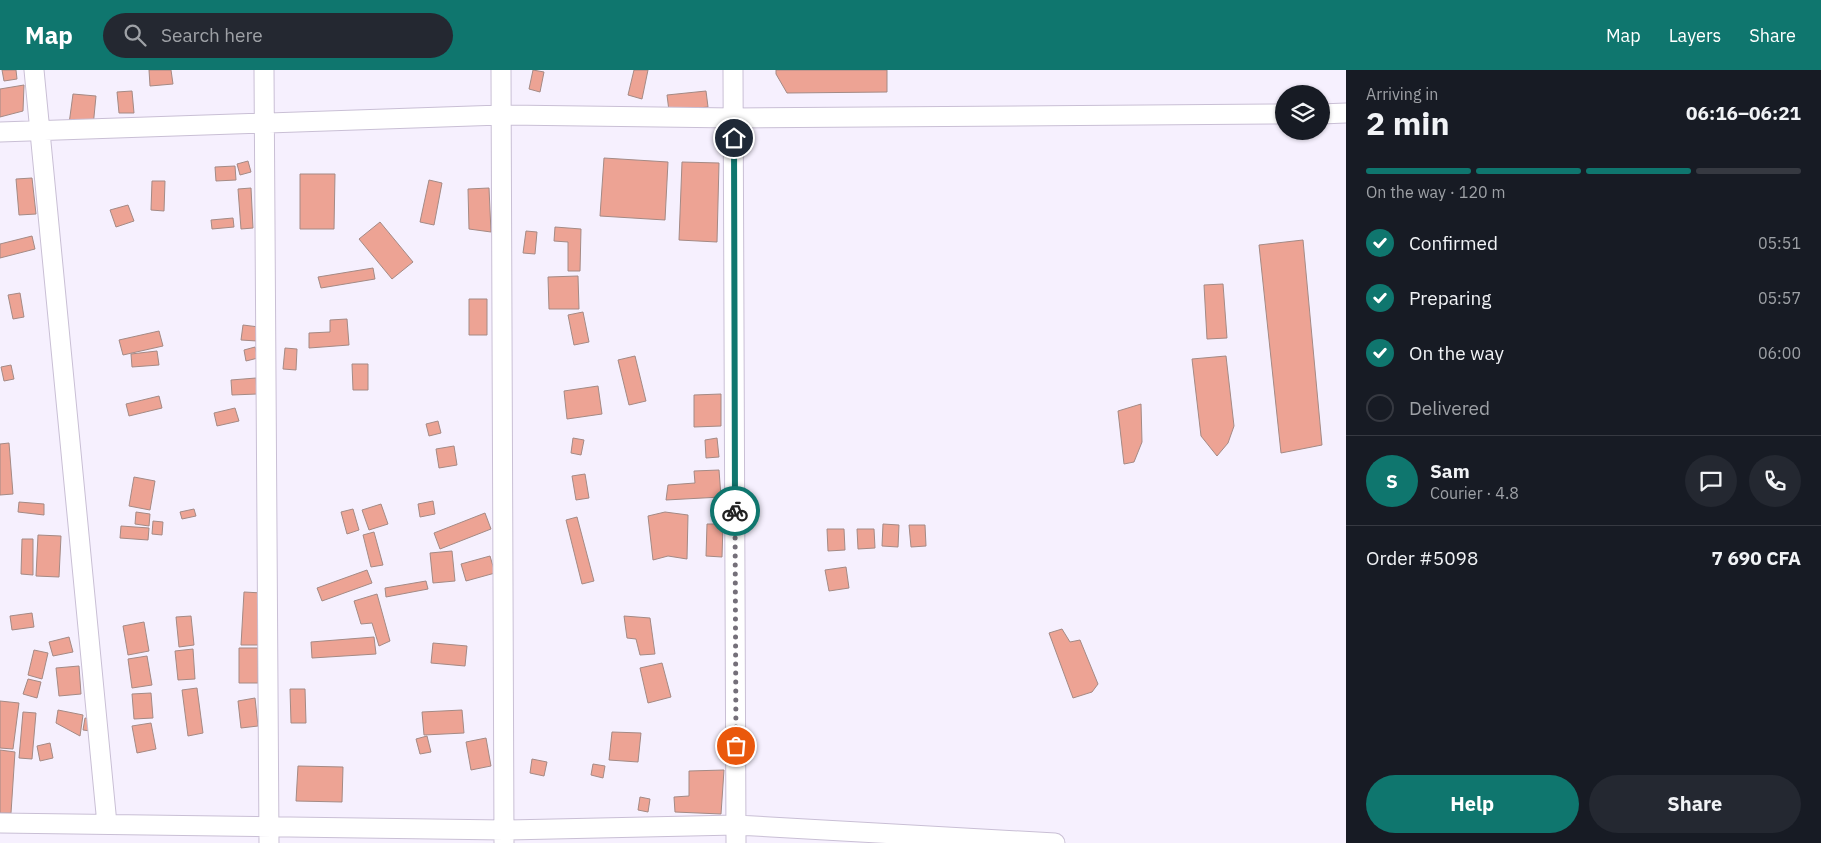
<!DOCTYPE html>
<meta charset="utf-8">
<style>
:root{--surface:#171b24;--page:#242831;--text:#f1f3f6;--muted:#9ea1a6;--line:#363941;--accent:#0f766e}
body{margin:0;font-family:"IBM Plex Sans",sans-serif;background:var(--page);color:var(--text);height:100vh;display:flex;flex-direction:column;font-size:19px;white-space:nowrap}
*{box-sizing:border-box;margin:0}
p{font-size:16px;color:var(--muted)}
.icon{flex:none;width:28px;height:28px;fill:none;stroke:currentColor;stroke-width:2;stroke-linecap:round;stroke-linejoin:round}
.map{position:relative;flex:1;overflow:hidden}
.panel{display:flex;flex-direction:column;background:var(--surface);width:475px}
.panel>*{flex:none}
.buttons{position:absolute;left:1275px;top:15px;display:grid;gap:10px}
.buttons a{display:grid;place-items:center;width:55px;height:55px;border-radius:50%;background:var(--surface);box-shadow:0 1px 4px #0004;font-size:25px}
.pin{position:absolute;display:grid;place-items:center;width:42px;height:42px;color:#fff;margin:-21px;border:2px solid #fff;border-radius:50%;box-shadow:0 1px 5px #0007}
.courier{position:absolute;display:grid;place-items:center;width:50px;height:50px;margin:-25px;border:4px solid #0f766e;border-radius:50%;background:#fff;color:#222;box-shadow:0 1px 6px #0007}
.overview em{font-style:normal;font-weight:700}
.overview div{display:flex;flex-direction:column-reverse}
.overview{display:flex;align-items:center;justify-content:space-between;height:85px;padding:0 20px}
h1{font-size:32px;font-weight:700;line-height:38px}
.bar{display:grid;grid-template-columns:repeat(4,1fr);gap:8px 5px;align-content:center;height:60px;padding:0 20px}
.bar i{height:6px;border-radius:4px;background:var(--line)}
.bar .selected{background:var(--accent)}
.bar p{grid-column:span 4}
.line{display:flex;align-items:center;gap:12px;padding:0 20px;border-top:1px solid var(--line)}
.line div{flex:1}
.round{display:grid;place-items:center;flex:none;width:52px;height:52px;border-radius:26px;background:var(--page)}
ol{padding:0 20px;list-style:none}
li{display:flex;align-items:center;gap:15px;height:55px}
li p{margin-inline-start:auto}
li .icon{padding:5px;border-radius:50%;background:var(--accent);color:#fff;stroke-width:4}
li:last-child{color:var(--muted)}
li i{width:28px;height:28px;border:2px solid var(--line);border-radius:50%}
.cta{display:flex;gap:10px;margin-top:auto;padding:10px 20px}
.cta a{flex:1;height:58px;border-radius:30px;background:var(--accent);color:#fff;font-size:20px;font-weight:700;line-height:58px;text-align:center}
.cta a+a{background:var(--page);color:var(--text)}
header{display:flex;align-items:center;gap:30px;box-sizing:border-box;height:70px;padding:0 25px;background:var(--accent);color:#fff}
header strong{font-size:24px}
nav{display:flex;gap:28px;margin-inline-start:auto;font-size:18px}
.search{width:350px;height:45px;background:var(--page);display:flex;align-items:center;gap:12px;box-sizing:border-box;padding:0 18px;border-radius:28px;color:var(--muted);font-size:19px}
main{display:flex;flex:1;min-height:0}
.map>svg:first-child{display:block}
.building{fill:#eda394;stroke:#a48a85}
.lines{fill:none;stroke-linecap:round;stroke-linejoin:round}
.minor-casing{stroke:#c9bfd5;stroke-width:21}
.minor{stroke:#fff;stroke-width:19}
.done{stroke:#746f79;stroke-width:5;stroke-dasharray:0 9}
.route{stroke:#0f766e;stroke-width:6}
</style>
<header>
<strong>Map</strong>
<div class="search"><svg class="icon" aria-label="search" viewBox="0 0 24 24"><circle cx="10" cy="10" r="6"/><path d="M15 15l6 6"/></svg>Search here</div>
<nav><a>Map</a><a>Layers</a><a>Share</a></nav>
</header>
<main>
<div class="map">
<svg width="1346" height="773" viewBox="0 0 1346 773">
<rect width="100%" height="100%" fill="#f6f0fe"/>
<path class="building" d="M2,0H16L17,9L4,11Z
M149,0H171L173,14L150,16Z
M533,0L544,2L540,22L529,19Z
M634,0H648L642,29L628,25Z
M776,0H887V22L787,23L776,4Z
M24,15L23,41L0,47V19Z
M132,21L134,43H119L117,22Z
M706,21L708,37L669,41L667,25Z
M73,24L96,26L93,57L69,54Z
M604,88L668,92L665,150L600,146Z
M248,91L251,102L240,105L237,94Z
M682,92L719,93L717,172L679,170Z
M235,96L236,110L216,111L215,97Z
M300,104H335L334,159H300Z
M32,108L36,144L19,145L16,109Z
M429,110L442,113L434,155L420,152Z
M152,111H165L164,141L151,140Z
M251,118L253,158L241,159L238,119Z
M489,118L491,162L469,159L468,119Z
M128,135L134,151L116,157L110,140Z
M233,148L234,157L212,159L211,150Z
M380,152L413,192L392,209L359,169Z
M555,157L581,159L580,201H568V172L554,171Z
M526,161L537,162L535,184L523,183Z
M32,166L35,179L0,188V174Z
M1303,170L1322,375L1281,383L1259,175Z
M373,198L375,209L321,218L318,207Z
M578,206L579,239H549L548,207Z
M1223,214L1227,268L1207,269L1204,215Z
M20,223L24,247L13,249L8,225Z
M469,229H487V265H469Z
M583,242L589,272L574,275L568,245Z
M347,249L349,275L309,278V263L330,262V250Z
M243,255L259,257L257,271L241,270Z
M159,261L163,276L123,285L119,270Z
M255,277L258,288L246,291L244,280Z
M285,278L297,279L296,300L283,299Z
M157,281L159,295L132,297L131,284Z
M635,286L646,331L629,335L618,290Z
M1226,286L1234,356L1228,373L1217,386L1201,366L1192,289Z
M352,294H368V320H353Z
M11,295L14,309L4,311L1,297Z
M256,308L257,324L232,325L231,310Z
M598,316L602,344L567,349L564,321Z
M721,324V356L694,357V325Z
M159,326L162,338L129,346L126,334Z
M1141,334L1142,372L1134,392L1124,394L1118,341Z
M235,338L239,351L217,356L214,343Z
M438,351L441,363L429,366L426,354Z
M573,368L584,370L581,385L571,383Z
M717,368L719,387L706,388L705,370Z
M9,373L13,424L0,425V374Z
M454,376L457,395L439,398L436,379Z
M719,400L721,427L666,430L668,415L695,413L694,401Z
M585,404L589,428L576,430L572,406Z
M134,407L155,411L150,440L129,436Z
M433,431L435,444L420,447L418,434Z
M19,432L44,434V445L18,442Z
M381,434L388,454L369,460L362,440Z
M194,439L196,446L182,449L180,442Z
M353,439L359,460L347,464L341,442Z
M136,442L150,444L149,456L135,454Z
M665,442L688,445L687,489L668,486L653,490L648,446Z
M485,443L491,459L440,479L434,463Z
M577,447L594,511L582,514L566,450Z
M153,451L163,452L162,465L152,464Z
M707,454H723L722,487L706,486Z
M883,454L899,455L898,477L882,476Z
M909,455H925L926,476L911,477Z
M121,456L149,458L148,470L120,468Z
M827,459H844L845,480L828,481Z
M857,459H874L875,478L858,479Z
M374,462L383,495L371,497L363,465Z
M38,465L61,466L59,507L36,506Z
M22,469H33V505L21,504Z
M452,481L455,511L433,513L430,483Z
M490,486L495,503L466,511L461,494Z
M846,497L849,518L829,521L825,500Z
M367,500L372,513L322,531L317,518Z
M426,511L428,519L386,527L385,518Z
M244,522L262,523L259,575H241Z
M377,524L390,571L379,576L372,553L361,554L354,531Z
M32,543L34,557L12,560L10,546Z
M191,546L194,575L179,577L176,547Z
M624,546L650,548L655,584L640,585L636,569L627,568Z
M144,552L149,581L128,585L123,556Z
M1062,559L1070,572L1080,570L1098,614L1092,622L1073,628L1049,563Z
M69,567L73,582L53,586L49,572Z
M374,567L376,584L312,588L311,572Z
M433,573L467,576L465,596L431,593Z
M239,578H258V613H239Z
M193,579L195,609L178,610L175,581Z
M34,580L48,583L42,609L28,605Z
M147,586L152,615L132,618L128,589Z
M662,593L671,627L648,633L640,598Z
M79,596L81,624L59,626L56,598Z
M28,609L41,612L37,628L23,624Z
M197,618L203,663L188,666L182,620Z
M290,619H305L306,653H291Z
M151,623L153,648L134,649L132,624Z
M255,628L258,656L241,658L238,631Z
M0,631L19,633L13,679L0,678Z
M58,640L83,645L80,666L56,653Z
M462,640L464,663L424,665L422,642Z
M23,642L36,643L32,689L19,688Z
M85,648L93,649L91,661L83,660Z
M151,653L156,679L137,683L132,656Z
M612,662L641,663L638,692L609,690Z
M427,666L431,682L420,684L416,669Z
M486,668L491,696L471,700L466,672Z
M50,673L53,688L40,691L37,676Z
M0,680L15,682L11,743H0Z
M532,689L547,692L544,706L530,703Z
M593,694L605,696L603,708L591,705Z
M298,696L343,697L342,732L296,731Z
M724,700L721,744L675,742L674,727L689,726V701Z
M640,727L650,729L648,742L638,740Z"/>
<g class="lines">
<defs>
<path id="minor" d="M34,0L107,754
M264,0L269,773
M501,0L504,773
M733,0L736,773
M1321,44L1346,43
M0,62L501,45L734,48L1284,44
M0,753L504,760L736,755L1055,773"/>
</defs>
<use href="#minor" class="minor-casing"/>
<use href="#minor" class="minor"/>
</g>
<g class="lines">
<path class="done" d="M735,441L736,676"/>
<path class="route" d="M734,68L735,441"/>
</g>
</svg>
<div class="buttons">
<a><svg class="icon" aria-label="layers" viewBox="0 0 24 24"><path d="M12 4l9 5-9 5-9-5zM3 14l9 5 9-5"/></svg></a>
</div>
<div class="pin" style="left:736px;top:676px;background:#ea580c"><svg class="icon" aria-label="bag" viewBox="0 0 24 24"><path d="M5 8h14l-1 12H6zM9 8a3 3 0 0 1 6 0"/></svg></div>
<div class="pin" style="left:734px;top:68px;background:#1f2937"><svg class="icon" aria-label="home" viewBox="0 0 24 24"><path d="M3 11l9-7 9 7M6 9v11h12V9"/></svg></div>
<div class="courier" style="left:735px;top:441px"><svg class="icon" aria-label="bike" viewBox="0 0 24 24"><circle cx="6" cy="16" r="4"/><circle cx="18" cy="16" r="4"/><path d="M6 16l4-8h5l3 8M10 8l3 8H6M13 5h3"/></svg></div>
</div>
<section class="panel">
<div class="overview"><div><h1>2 min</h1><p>Arriving in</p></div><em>06:16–06:21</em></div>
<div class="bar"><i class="selected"></i><i class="selected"></i><i class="selected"></i><i></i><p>On the way · 120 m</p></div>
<ol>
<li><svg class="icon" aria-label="check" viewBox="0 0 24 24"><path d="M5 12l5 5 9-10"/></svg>Confirmed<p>05:51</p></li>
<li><svg class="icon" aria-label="check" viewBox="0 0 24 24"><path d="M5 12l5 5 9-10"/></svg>Preparing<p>05:57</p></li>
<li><svg class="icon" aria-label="check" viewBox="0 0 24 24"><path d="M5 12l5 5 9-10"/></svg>On the way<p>06:00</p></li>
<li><i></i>Delivered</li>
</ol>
<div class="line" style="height:90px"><b class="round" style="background:var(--accent);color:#fff">S</b><div><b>Sam</b><p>Courier · 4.8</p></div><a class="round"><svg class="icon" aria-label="chat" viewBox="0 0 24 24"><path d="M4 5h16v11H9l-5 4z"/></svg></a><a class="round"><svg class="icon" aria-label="phone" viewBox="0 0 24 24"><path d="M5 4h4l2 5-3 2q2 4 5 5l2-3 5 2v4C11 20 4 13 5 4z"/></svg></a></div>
<div class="line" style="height:65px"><div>Order #5098</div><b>7 690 CFA</b></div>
<div class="cta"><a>Help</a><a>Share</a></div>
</section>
</main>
